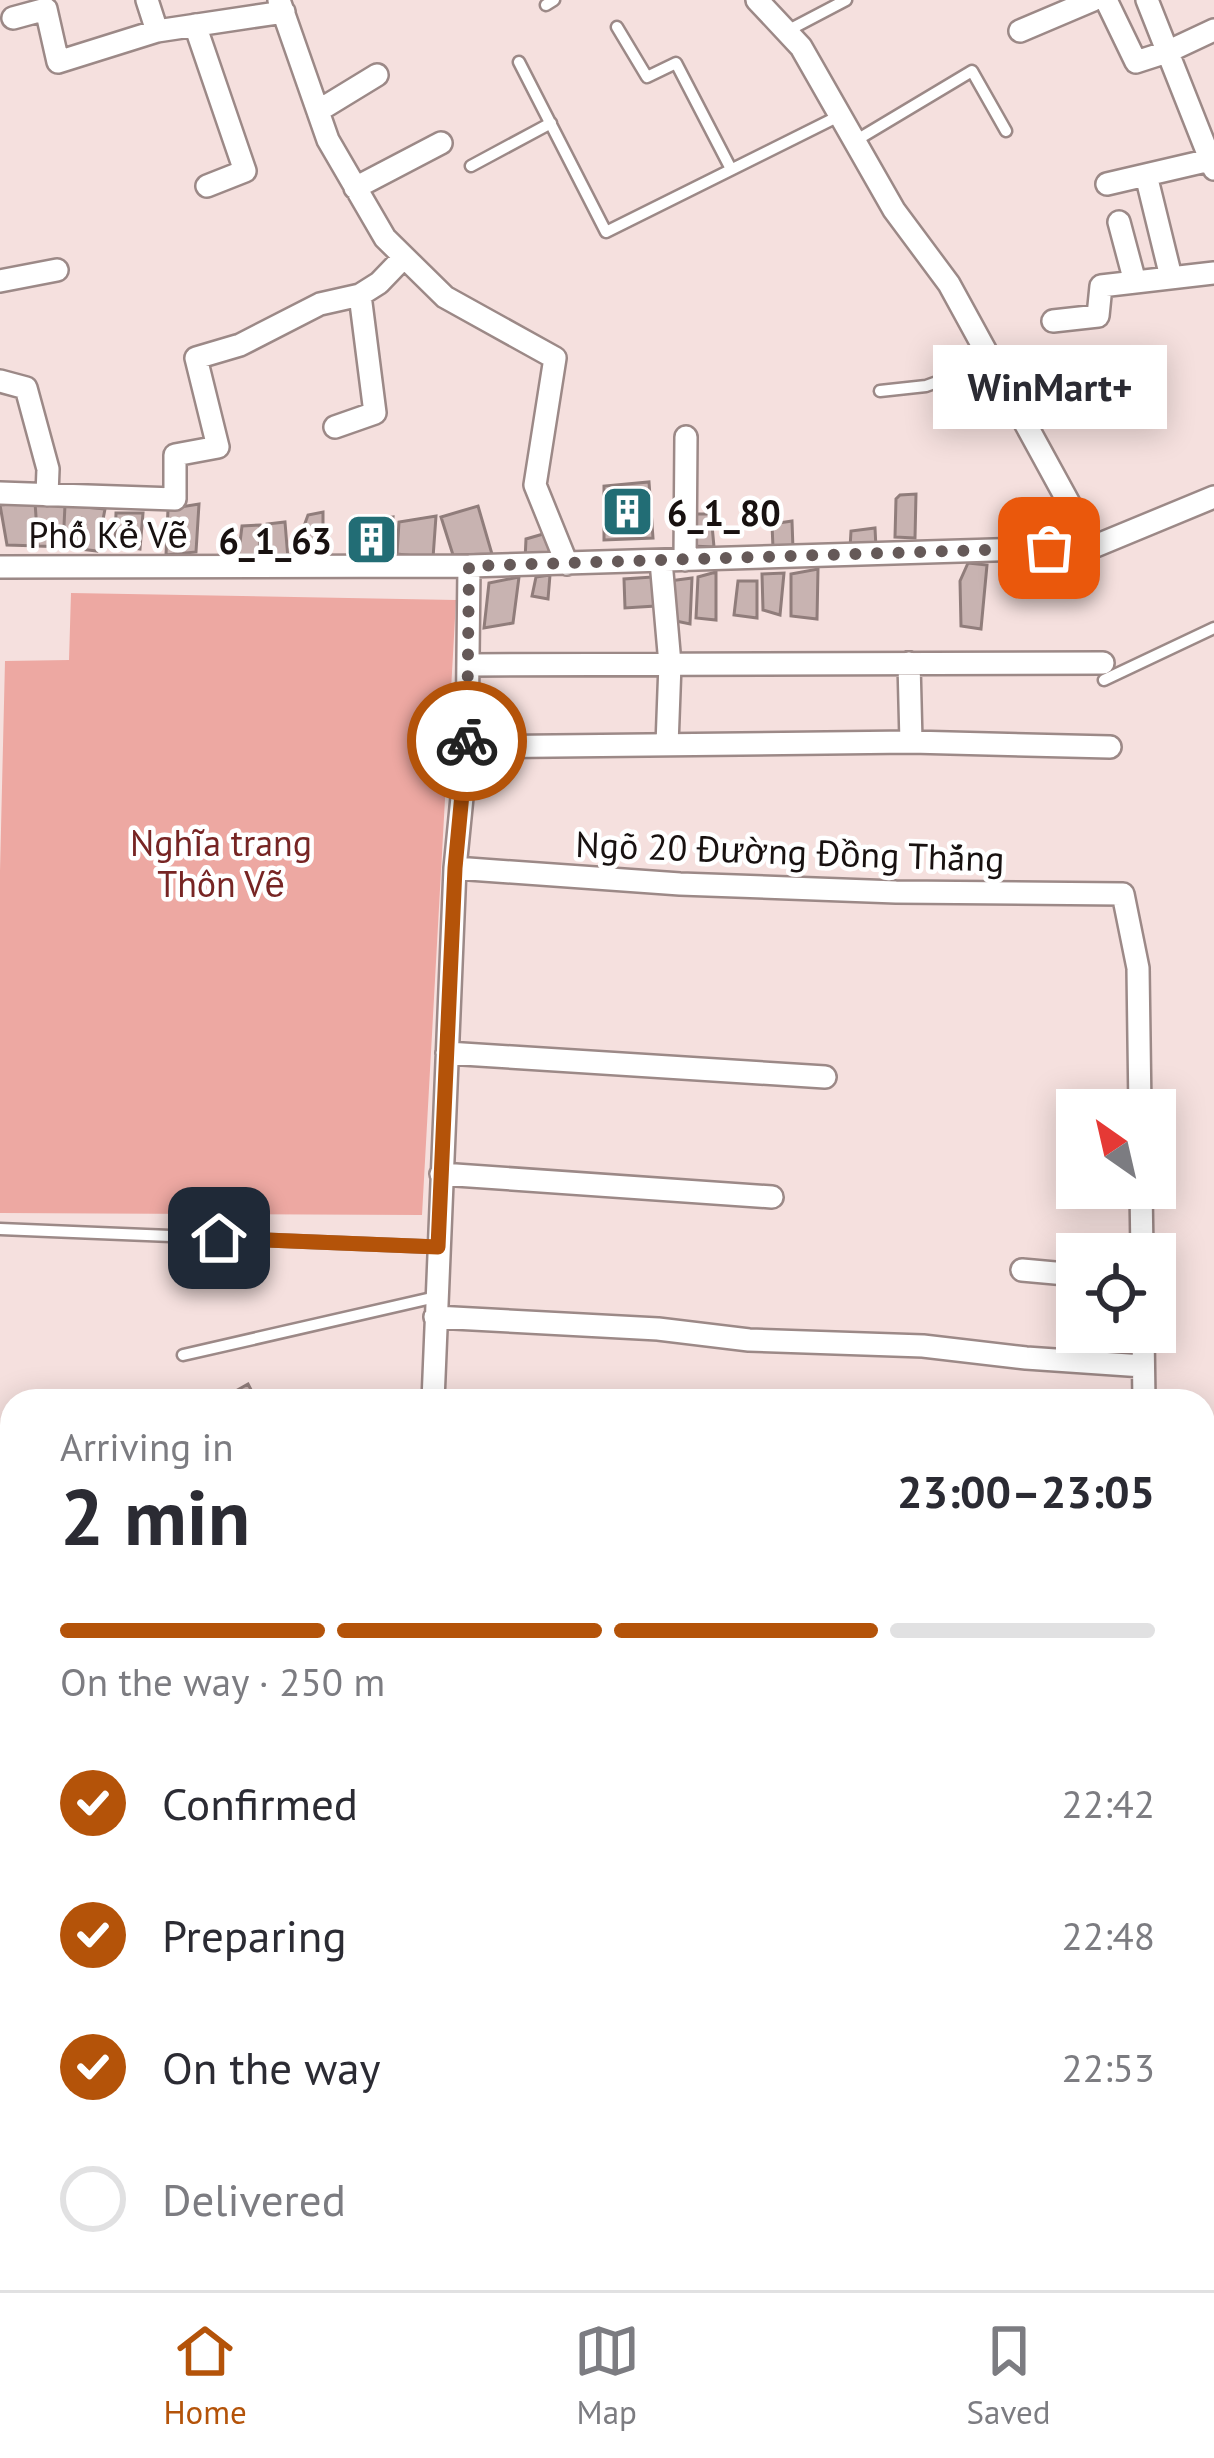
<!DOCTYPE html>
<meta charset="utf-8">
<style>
:root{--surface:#fff;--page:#f2f2f3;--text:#2b2b33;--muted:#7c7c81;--line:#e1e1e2;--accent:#b45309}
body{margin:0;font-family:"PT Sans",sans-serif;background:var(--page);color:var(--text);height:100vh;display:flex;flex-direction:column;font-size:45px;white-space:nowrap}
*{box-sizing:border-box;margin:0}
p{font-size:39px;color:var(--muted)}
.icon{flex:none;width:66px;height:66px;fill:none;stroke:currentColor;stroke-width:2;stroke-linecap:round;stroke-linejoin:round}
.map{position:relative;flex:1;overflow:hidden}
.panel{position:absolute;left:0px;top:1389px;width:1215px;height:903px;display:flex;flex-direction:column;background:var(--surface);border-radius:36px 36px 0 0;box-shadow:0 6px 30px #0003}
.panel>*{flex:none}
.needle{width:78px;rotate:326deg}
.tools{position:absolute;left:1056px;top:1089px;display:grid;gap:24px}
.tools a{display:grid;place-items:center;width:120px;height:120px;border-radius:0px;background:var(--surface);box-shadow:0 6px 30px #0003;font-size:60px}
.pin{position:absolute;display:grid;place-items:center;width:102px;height:102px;color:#fff;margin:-51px;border-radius:24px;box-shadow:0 6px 18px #0006}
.courier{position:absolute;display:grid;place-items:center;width:120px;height:120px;margin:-60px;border:9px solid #b45309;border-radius:50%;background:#fff;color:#222;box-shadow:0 3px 15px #0007}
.bubble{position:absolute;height:84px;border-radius:0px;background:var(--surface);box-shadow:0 6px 30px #0003;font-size:39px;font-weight:700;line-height:84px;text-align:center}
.overview em{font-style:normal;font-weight:700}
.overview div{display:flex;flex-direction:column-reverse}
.overview{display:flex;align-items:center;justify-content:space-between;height:204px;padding:0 60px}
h1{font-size:78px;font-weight:700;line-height:90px}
.bar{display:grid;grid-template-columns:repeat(4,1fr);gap:18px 12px;align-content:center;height:144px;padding:0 60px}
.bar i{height:15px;border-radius:9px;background:var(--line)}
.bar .on{background:var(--accent)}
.bar p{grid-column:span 4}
ol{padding:0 60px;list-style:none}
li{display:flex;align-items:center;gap:36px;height:132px}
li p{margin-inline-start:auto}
li .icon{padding:12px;border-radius:50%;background:var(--accent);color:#fff;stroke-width:4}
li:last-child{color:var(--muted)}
li i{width:66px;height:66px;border:6px solid var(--line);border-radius:50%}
.dock{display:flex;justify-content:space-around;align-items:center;height:168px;border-top:3px solid var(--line);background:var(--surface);font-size:33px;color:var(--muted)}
.dock a{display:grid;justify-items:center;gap:6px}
.dock .on{color:var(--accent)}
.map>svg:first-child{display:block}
.green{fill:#eda8a2}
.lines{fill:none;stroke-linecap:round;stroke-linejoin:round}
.canal{stroke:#c6837d;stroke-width:21}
.building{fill:#c8b3b1;stroke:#907d7b;stroke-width:3}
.service-casing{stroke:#9c8987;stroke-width:15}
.minor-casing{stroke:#9c8987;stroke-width:26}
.tertiary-casing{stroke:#9c8987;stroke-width:32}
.secondary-casing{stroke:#9c8987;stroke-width:34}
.service{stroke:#fff;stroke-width:10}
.minor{stroke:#fff;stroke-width:21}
.tertiary{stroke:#fff;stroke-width:27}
.secondary{stroke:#fff;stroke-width:30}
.done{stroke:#655958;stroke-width:12;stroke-dasharray:0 21.6}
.route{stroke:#b45309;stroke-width:15}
.labels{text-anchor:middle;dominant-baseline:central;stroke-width:9;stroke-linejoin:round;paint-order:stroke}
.poi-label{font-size:36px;font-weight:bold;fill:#181110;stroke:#fff;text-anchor:start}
.street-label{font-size:36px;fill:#181110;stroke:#fff}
.park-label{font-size:36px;fill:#772524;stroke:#fff}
</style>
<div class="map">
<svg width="1214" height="2290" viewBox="0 0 1214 2290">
<rect width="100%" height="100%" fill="#f5e0de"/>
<path class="green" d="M71,593L456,600L422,1215L0,1213V871L5,661L69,660Z"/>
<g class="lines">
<path class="canal" d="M0,2065L12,2066"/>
</g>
<path class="building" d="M649,482L653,538L604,540V486Z
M916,494L915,538L895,537L896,499L900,495Z
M35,502L38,546L7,545L0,505Z
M35,502L65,505L63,547L38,546Z
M199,504L196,552L166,555L168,509Z
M65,505L105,509L97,551L63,547Z
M478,506L492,554L453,555L441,517Z
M323,512V549H310L304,526L308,515Z
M116,513H143L140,549L115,545Z
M691,514H711L714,547L691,546Z
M436,516L433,558L397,554L399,522Z
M393,517L389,558L348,561L353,522Z
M792,521L793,549L773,548L772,524Z
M285,522L288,559L267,557V524Z
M260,525L259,560L238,559L242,526Z
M875,528L876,548H850L851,531Z
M550,532L549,558L525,560L526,539Z
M968,563L987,565L981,629L961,626L960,581Z
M818,569L817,619L791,616V574Z
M716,572V620L696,618L698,577Z
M784,573L780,615L763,610L762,574Z
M550,575L548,599L532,596L536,577Z
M519,577L513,623L484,628L489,583Z
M652,577L655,606L625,608L624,579Z
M692,578L690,624L671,620L669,581Z
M738,581H757V618L734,615Z
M248,1384L257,1401H218Z
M12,1717V1758H11L0,1731V1722Z"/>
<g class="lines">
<defs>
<path id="service" d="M546,5L554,0
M617,27L647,77L676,63L731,169
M787,31L846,0
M519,62L606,232L841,115
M855,141L972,71L1006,131
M471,166L551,123
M880,391L926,386L992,362
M1104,680L1214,628
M0,1229L438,1247
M183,1355L436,1297
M0,1775L12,1770
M1203,1993L1214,1998
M0,2206L12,2198
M676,2280L685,2290
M534,2290L535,2280
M658,2290L669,2280"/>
<path id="minor" d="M147,0L157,31
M279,0L328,140L385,238L445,297L555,358L535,485L567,564
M757,0L801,47L894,210L949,284L1093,547
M1106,0L1136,62L1167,52L1214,30
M1147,0L1214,169
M13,18L46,9L58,62L157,31L284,12
M195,25L245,171L207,186
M1020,31L1093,0
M318,111L377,75
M1146,175L1171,277
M1107,184L1210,160
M355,188L441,143
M1119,222L1135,282
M0,281L57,270
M1053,321L1098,316L1101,286L1214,273
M0,381L26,388L48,469L47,495
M335,427L375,413L360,295
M0,493L175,499V455L218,447L196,358L240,345L320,304L360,295L379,283L404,257
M685,560L686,437
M661,561L670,664L667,745
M0,567L469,566L1093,547L1214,497
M909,663L911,742
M468,665L1103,663
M467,747L911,742L1110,747
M455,868L680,884L896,892L1123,894L1138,968L1140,1110
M447,1053L825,1077
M441,1174L772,1197
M1141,1188L1142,1254
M1022,1270L1077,1275
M435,1317L658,1329L749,1340L923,1346L1026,1358L1143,1366
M1143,1332L1144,1401
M433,1401L455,868L467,747L469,566
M0,1704L12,1699
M1203,1734H1214
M1203,1832H1214
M83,2280L90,2290
M972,2280L974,2290
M1194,2280L1202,2290
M382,2290L384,2280"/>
<path id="tertiary" d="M1203,2265L1214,2261
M1133,2290L1160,2280"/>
<path id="secondary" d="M0,1978L12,2011
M216,2280L231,2290"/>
</defs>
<use href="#service" class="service-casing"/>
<use href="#minor" class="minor-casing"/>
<use href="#tertiary" class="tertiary-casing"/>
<use href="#secondary" class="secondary-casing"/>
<use href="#service" class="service"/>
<use href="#minor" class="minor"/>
<use href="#tertiary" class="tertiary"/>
<use href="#secondary" class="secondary"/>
</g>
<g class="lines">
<path class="done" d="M467,741L469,566L1049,548"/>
<path class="route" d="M219,1238L438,1247L455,868L467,741"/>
</g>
<defs>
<symbol id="building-square" viewBox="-11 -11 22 22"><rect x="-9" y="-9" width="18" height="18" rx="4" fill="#226d75" stroke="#fff"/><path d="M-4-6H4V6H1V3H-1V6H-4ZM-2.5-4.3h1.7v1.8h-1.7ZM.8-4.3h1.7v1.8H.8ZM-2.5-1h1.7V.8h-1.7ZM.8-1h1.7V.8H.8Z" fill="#fff"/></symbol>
</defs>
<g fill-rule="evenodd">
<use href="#building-square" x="598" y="482" width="59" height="59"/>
<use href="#building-square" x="342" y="510" width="59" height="59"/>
</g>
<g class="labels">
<g class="poi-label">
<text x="667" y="512">6_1_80</text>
<text x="332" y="540" text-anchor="end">6_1_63</text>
</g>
<g class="street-label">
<text x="108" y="534">Phố Kẻ Vẽ</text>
<text transform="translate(790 851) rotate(2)">Ngõ 20 Đường Đồng Thắng</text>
</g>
<g class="park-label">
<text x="221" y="842">Nghĩa trang<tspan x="221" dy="41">Thôn Vẽ</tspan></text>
</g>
</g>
</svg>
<div class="tools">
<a><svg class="needle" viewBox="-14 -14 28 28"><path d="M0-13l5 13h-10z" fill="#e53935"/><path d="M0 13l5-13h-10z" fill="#7c7c81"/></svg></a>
<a><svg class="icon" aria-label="locate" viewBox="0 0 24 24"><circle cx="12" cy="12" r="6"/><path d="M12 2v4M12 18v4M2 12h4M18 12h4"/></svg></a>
</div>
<div class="pin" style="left:1049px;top:548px;background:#ea580c"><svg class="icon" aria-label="bag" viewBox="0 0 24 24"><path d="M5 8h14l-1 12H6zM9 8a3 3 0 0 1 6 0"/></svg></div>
<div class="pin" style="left:219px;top:1238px;background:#1f2937"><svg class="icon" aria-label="home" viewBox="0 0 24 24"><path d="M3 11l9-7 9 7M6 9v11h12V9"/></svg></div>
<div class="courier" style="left:467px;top:741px"><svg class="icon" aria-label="bike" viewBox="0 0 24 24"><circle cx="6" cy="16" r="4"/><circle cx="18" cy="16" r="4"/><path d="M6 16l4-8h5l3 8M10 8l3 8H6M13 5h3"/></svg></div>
<div class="bubble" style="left:933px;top:345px;width:234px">WinMart+</div>
<section class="panel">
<div class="overview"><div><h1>2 min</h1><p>Arriving in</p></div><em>23:00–23:05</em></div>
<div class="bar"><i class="on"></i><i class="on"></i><i class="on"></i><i></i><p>On the way · 250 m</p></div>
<ol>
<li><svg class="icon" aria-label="check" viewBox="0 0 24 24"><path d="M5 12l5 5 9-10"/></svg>Confirmed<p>22:42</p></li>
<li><svg class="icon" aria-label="check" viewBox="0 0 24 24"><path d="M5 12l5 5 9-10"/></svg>Preparing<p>22:48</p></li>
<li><svg class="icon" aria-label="check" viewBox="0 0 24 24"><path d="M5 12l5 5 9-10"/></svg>On the way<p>22:53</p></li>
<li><i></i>Delivered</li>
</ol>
</section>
</div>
<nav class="dock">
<a class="on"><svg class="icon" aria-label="home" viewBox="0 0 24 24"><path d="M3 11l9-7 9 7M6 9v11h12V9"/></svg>Home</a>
<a><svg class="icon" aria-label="map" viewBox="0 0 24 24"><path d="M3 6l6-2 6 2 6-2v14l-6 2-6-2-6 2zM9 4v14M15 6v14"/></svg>Map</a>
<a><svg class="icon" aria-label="saved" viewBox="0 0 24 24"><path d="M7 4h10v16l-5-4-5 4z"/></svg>Saved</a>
</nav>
